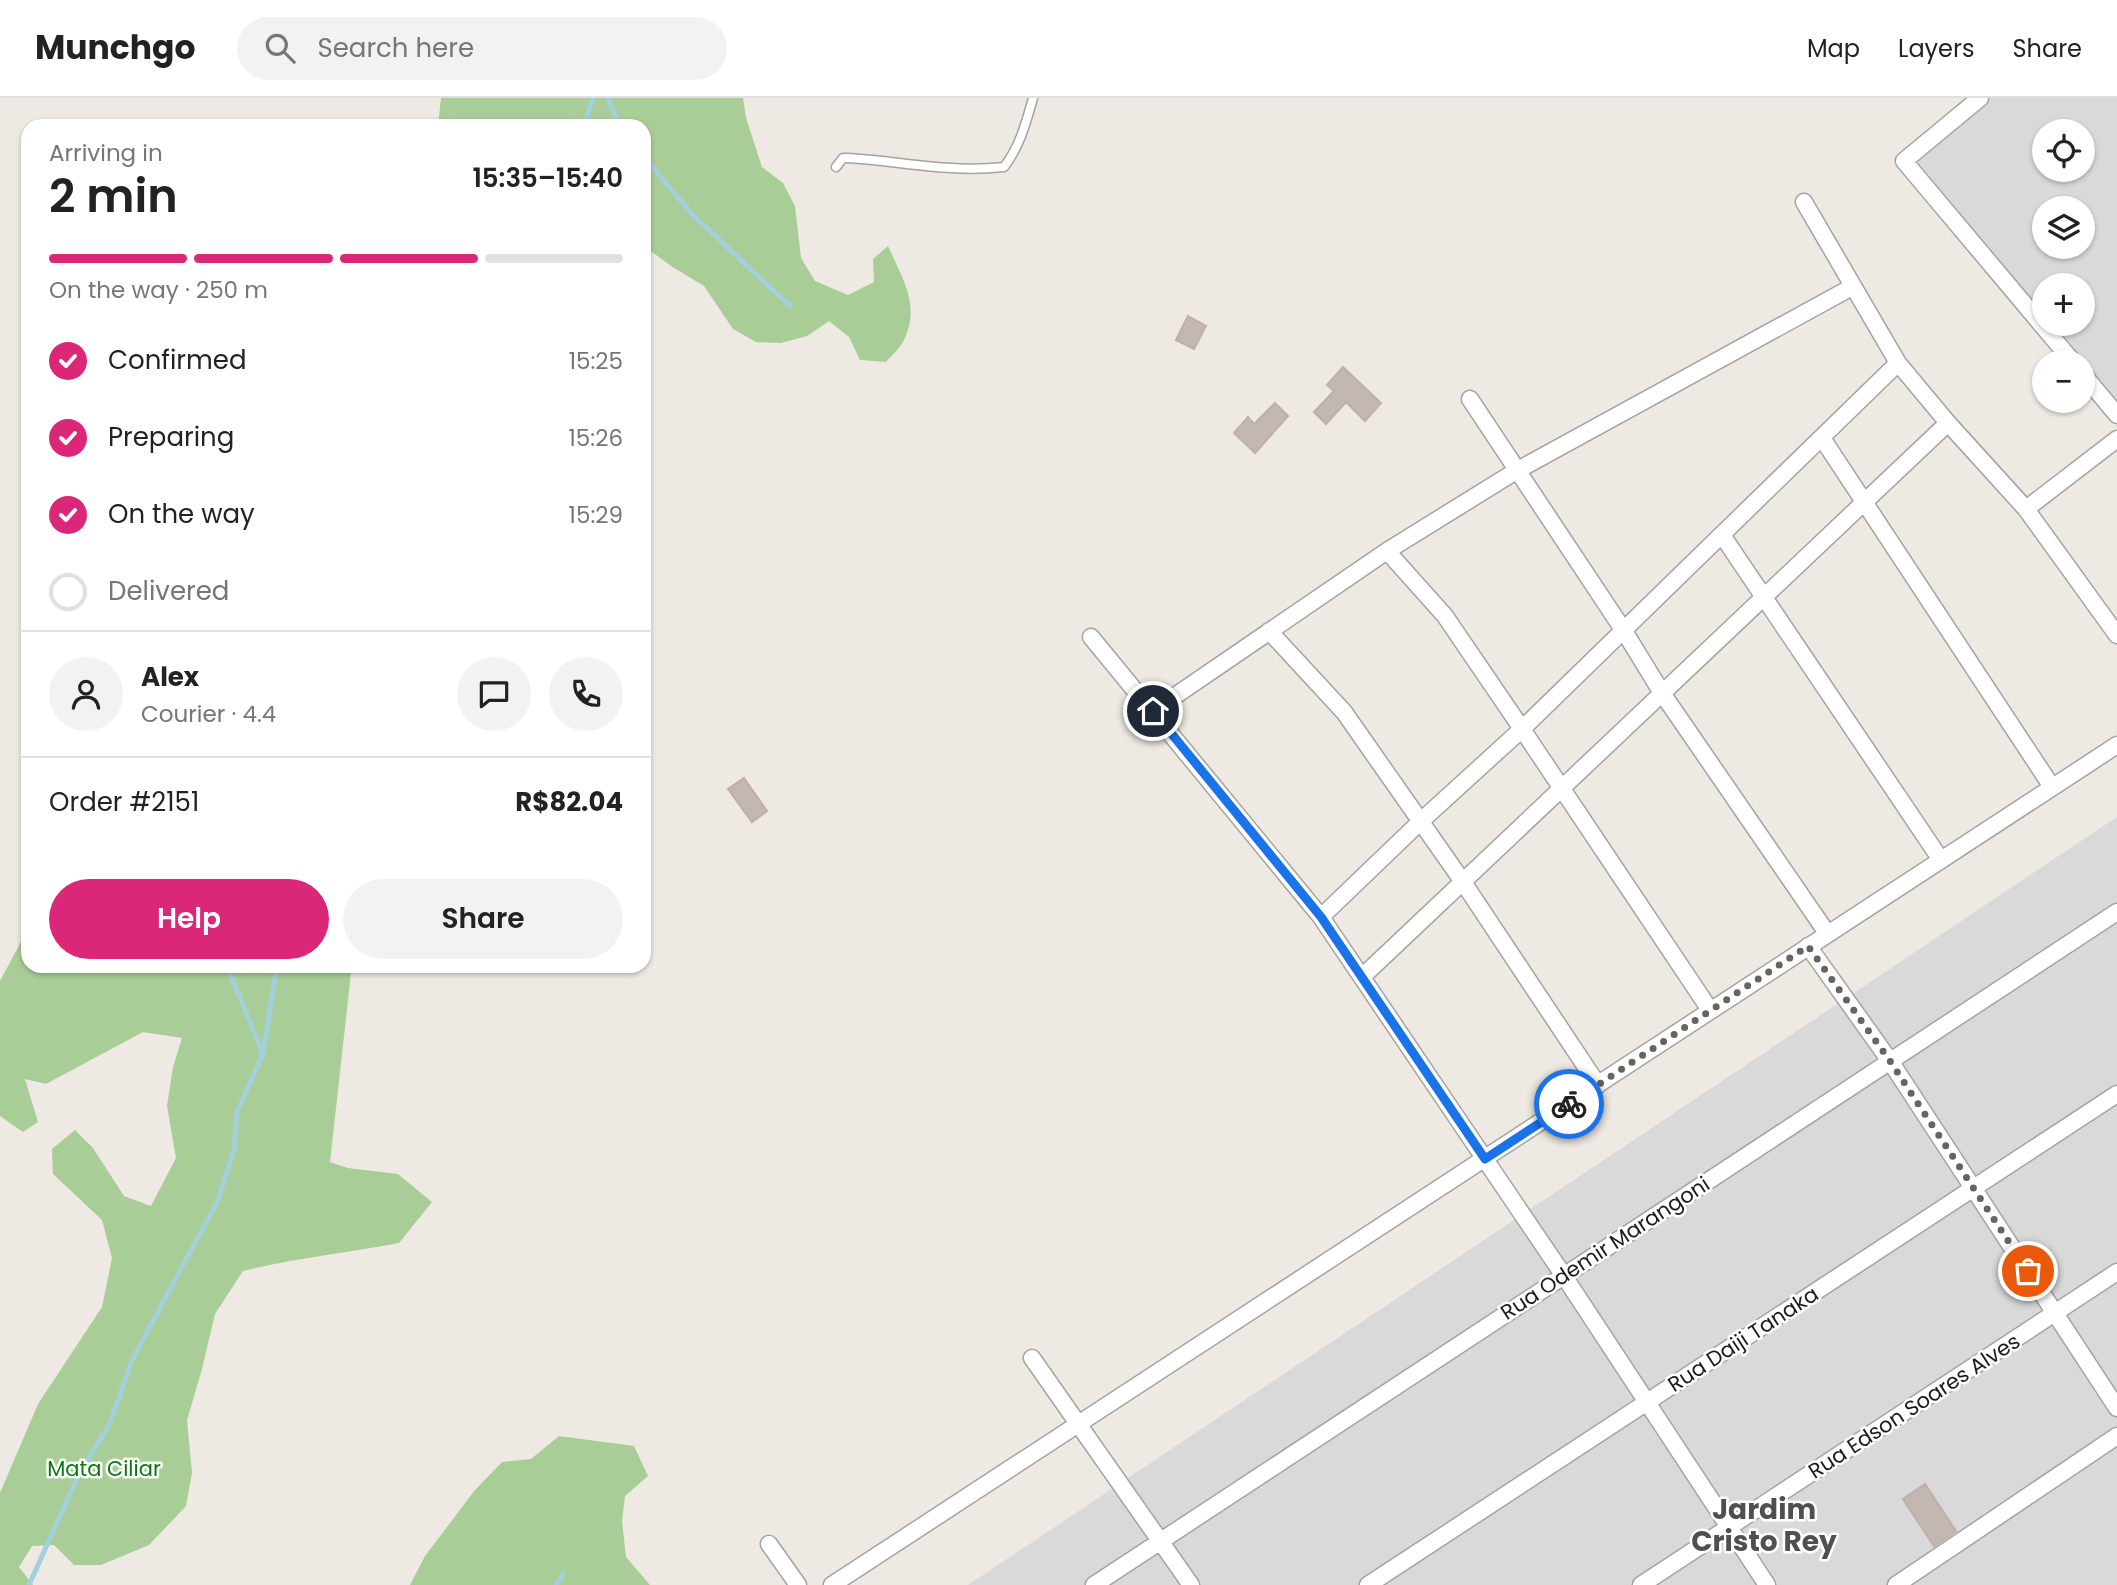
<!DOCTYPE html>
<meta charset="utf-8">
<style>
:root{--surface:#fff;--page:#f2f2f2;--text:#222;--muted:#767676;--line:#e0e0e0;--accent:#db2777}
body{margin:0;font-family:Poppins,sans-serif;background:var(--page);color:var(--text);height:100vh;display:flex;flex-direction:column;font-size:26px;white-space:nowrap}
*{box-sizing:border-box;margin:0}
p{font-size:23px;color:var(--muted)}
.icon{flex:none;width:38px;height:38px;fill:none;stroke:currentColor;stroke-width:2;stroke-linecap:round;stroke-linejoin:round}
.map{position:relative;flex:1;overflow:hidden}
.sheet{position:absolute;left:21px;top:21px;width:630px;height:854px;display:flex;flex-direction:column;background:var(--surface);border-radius:21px;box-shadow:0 2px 5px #0004}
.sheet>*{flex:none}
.fabs{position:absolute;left:2032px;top:21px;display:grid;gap:14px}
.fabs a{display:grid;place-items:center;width:63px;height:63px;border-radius:50%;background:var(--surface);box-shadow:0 2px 5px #0004;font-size:35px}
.pin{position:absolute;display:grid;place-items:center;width:60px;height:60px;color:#fff;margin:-30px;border:4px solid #fff;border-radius:50%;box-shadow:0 2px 7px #0007}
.courier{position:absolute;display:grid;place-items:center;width:70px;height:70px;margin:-35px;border:5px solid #1a73e8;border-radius:50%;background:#fff;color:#222;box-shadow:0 2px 9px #0007}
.head em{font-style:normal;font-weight:600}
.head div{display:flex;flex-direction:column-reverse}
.head{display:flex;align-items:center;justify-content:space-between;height:119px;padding:0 28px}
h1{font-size:46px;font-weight:600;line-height:52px}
.bar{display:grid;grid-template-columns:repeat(4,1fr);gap:10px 7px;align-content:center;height:84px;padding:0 28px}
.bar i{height:9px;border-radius:5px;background:var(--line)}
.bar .current{background:var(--accent)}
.bar p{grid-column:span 4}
.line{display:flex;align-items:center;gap:18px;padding:0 28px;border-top:2px solid var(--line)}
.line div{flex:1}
.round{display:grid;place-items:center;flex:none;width:74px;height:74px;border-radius:37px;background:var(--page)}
ol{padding:0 28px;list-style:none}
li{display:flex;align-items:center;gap:21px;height:77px}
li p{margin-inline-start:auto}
li .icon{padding:7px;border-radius:50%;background:var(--accent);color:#fff;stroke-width:4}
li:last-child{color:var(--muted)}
li i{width:38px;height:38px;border:4px solid var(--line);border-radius:50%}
.button{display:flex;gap:14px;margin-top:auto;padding:14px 28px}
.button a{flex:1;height:80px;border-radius:42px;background:var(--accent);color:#fff;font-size:28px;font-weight:600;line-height:80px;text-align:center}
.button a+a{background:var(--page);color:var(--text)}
header{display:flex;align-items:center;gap:42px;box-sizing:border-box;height:98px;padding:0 35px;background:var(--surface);border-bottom:2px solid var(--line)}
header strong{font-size:33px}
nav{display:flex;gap:38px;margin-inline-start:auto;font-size:24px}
.search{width:490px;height:63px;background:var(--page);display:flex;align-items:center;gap:18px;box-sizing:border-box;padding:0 24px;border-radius:38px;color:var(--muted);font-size:26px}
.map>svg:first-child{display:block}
.residential{fill:#dad9d9;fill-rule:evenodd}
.forest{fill:#a9cd97}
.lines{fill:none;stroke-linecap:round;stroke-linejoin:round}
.stream{stroke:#a2d1db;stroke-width:5}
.building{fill:#c2b8b1;stroke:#bfafa4;stroke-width:2}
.lane-casing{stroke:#a3a3a3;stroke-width:11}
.street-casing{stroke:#a3a3a3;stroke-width:19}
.lane{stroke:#fff;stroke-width:8}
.street{stroke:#fff;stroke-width:16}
.done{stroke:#666461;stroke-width:7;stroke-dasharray:0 12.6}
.route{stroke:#1a73e8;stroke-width:9}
.labels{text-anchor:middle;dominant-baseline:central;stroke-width:5;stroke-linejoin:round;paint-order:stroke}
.street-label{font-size:21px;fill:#1c1c1c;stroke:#fff}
.park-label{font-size:21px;fill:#0c7810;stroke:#fff}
.district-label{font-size:28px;font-weight:bold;fill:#4f4f4f;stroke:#fff}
</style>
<header>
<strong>Munchgo</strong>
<div class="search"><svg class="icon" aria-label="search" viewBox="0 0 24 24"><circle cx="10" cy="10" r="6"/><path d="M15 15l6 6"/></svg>Search here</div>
<nav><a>Map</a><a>Layers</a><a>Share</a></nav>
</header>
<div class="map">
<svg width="2117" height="1487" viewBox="0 0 2117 1487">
<rect width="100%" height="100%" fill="#eee9e2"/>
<path class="residential" d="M1980,0H2117V317L2083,275L2082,264H2073L1904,63ZM2044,33H2082V72H2044ZM2044,110H2082V149H2044ZM2044,187H2082V226H2044Z
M2117,719V1487H968Z"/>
<path class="forest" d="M441,0H743L746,20L762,69L783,85L795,108L801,160L815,183L848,197L874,184L873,161L888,148C902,180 921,207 904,242C900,250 892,257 886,264L860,262L849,239L829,223L807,238L781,245L756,244L733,231L704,188L671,168L644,148V28H438Z
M28,824V868H360L351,875L330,1064L348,1070L398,1076L432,1104L399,1145C347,1155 295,1160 243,1173L215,1216L202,1271L187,1322L192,1375L186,1408L149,1447L101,1467H74L54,1447L32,1448L19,1469L33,1487H0V1395L38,1306L102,1209L112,1160L102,1122L53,1076L52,1051L75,1032L93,1050L124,1098L151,1108L176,1060L167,1008L173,969L182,940L143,934L46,986L25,981L38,1024L23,1034L0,1018V883L24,838Z
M559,1338L634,1348L648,1378L625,1398L622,1423L626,1459L650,1487H410L425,1458L475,1392L502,1364L531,1361Z"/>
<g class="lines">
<path class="stream" d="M608,0L620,28
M584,28L593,0
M644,59L692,116L790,208
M227,868L263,956
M29,1487L78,1378L110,1325L132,1262L218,1102L234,1052L237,1014L263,956L277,868
M556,1487L563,1477"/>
</g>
<path class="building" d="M1188,218L1206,228L1194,251L1176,242Z
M1343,269L1381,305L1365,323L1346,304L1326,326L1314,314L1334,293L1327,287Z
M1275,305L1288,318L1255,355L1234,335L1248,319L1254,326Z
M744,680L767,713L752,724L728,691Z
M1925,1386L1956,1433L1934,1448L1903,1401Z"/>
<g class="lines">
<defs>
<path id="lane" d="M836,69L843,60H847C902,63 947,75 1004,69C1020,48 1026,25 1033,0"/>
<path id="street" d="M1980,0L1904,63L2073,264
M1804,104L1898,265L1948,325L2026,411L2117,537
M2082,275L2117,317
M1470,301L1624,533L1662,595L1827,835
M1822,340L2052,689
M2026,411L2117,341
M1722,437L1941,762
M1387,453L1445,518L1522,631L1710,912
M1269,533L1344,614L1463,784L1598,987
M1091,539L1321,819L1564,1178L1767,1487
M1153,613L1387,453L1516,373L1852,189
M1321,819L1421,723L1522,631L1898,265
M1808,848L1890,963L2117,1310
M1362,879L1948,325
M1032,1260L1191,1487
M769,1446L798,1487
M832,1487C1263,1210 1689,927 2117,647
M1094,1487L2117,814
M1368,1487L2117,996
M1641,1487L2117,1174
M1896,1487L2117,1338"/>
</defs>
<use href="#lane" class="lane-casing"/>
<use href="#street" class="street-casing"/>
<use href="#lane" class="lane"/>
<use href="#street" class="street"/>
</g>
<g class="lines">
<path class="done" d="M1569,1006L1808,848L1890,963L2028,1173"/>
<path class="route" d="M1153,613L1321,819L1485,1061L1569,1006"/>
</g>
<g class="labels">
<g class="street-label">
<text transform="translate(1605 1150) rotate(-33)">Rua Odemir Marangoni</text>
<text transform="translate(1743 1241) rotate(-33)">Rua Daiji Tanaka</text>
<text transform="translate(1914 1308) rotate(-33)">Rua Edson Soares Alves</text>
</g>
<g class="park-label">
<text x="104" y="1370">Mata Ciliar</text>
</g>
<g class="district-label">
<text x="1764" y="1411">Jardim<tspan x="1764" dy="32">Cristo Rey</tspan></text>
</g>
</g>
</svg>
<div class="fabs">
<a><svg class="icon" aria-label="locate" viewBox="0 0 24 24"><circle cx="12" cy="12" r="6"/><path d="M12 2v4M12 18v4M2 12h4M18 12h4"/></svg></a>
<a><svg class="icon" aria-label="layers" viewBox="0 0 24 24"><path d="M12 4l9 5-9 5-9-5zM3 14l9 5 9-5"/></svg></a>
<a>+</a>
<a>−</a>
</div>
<div class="pin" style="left:2028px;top:1173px;background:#ea580c"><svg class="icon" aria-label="bag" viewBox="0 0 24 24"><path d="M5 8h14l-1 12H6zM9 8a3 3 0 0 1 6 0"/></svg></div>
<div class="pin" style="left:1153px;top:613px;background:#1f2937"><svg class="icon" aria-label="home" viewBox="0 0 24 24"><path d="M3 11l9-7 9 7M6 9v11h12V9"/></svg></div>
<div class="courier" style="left:1569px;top:1006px"><svg class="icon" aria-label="bike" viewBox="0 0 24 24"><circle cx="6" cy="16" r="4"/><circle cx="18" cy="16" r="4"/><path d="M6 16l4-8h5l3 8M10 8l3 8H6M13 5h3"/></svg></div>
<section class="sheet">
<div class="head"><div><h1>2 min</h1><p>Arriving in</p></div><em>15:35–15:40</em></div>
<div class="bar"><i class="current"></i><i class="current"></i><i class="current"></i><i></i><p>On the way · 250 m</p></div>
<ol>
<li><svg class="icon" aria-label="check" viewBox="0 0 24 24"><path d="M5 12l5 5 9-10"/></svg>Confirmed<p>15:25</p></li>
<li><svg class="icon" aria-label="check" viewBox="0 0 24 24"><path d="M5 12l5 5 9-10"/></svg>Preparing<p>15:26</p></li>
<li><svg class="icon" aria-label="check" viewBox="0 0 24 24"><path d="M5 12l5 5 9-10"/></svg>On the way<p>15:29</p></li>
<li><i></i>Delivered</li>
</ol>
<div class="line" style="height:126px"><a class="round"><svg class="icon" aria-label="person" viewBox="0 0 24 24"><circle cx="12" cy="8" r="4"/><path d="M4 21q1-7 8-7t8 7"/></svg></a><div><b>Alex</b><p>Courier · 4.4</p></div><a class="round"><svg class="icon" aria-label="chat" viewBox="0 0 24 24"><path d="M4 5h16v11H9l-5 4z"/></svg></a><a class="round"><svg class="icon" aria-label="phone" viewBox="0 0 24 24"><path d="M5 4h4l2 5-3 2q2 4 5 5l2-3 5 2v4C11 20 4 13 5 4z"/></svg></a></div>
<div class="line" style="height:91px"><div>Order #2151</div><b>R$82.04</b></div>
<div class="button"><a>Help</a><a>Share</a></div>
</section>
</div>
